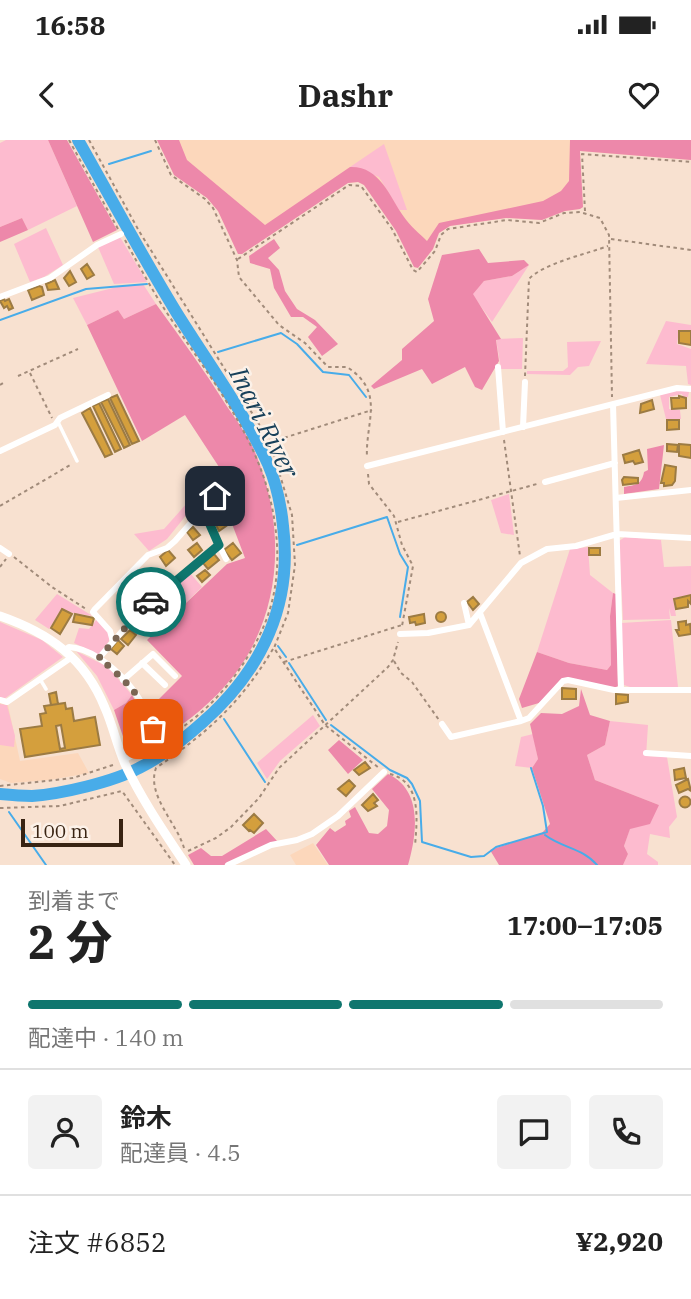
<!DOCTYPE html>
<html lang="ja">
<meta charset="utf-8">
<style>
:root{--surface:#fff;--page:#f2f2f2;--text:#222;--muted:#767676;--line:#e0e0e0;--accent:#0f766e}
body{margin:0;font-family:"IBM Plex Serif","Noto Sans JP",serif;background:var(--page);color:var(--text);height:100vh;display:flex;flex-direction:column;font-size:26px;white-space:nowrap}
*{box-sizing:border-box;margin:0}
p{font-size:23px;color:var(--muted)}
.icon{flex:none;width:38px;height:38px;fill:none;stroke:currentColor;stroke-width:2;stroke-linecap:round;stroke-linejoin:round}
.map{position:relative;height:725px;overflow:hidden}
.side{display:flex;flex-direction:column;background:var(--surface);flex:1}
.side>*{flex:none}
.scale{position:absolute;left:21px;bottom:18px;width:102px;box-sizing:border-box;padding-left:7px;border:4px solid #382312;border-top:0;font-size:19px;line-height:24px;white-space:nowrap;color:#382312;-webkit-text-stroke:5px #fcf1e8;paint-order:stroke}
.pin{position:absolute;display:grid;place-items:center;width:60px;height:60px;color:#fff;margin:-30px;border-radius:14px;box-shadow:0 4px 10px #0006}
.courier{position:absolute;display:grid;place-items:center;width:70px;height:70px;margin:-35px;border:5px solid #0f766e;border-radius:50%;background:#fff;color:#222;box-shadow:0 2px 9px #0007}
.head em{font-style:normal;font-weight:800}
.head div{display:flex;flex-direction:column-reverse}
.head{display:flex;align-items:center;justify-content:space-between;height:119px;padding:0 28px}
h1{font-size:46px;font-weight:800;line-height:52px}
.bar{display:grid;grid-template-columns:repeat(4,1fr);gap:10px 7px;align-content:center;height:84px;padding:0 28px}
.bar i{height:9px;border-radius:5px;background:var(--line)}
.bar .active{background:var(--accent)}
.bar p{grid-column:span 4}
.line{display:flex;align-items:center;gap:18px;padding:0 28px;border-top:2px solid var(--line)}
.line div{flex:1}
.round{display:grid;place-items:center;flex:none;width:74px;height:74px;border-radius:7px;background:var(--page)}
.status{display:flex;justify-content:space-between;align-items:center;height:49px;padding:0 35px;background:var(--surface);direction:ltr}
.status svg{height:19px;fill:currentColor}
header{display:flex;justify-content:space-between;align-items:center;height:91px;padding:0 28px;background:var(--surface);font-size:32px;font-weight:800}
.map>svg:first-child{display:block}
.built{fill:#fcd7bb}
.green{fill:#fdbbcf}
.forest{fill:#ed88aa}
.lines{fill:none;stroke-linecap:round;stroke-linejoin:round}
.stream{stroke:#48ace9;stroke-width:2}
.river{stroke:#48ace9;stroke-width:12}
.building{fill:#d49f3d;stroke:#9c7b43;stroke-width:2;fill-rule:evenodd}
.path{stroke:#a18b7a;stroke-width:2;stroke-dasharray:3.5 3.5;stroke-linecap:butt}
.lane{stroke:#fff;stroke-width:3.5}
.street{stroke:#fff;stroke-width:6}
.secondary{stroke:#fff;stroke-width:9}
.done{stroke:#7b6654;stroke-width:7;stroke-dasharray:0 12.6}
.route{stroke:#0f766e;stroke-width:9}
.labels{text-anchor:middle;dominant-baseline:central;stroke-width:5;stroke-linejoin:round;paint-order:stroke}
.water-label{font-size:26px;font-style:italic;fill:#17405a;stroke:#fcf1e8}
</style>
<div class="status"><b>16:58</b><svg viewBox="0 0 49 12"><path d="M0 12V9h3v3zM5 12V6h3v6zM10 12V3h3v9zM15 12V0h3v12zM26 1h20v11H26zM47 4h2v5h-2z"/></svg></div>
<header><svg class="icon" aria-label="back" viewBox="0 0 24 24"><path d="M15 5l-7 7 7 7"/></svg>Dashr<svg class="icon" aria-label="heart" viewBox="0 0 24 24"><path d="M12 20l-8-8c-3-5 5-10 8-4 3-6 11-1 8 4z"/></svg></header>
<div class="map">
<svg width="691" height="725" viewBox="0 0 691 725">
<rect width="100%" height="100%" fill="#f8e1d0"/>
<path class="built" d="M157,0H691V20L580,11L583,67L580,69L565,71L542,80L506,78L450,86L439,93L433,109L418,128L414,127L396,91L364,45L358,42L348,43L242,114H238L218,71L207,58L174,35Z
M0,563L8,565L20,621L78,613L89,633L50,640L11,643L0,639Z
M313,703L328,725H296L290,715Z"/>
<path class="green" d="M6,0H48L77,66L28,90L22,78L0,87V3Z
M384,4L407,70H399L379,37L350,27Z
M46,88L63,125L44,137L30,142L14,104Z
M120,97L147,142L114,144L98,107Z
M529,125L492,182L472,154L484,141L512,136Z
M143,144L156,164L124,179L118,170L87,185L73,158L121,146Z
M666,181L691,185V190H679L677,204L691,209V245L688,244L686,226L646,224Z
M523,198L522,229H501L496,199Z
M601,201L589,226L578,227L570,235L527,234V231H563L568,227L567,202Z
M680,249L689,252L688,257H683L682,254L669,257V269L680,270L681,279H666L660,255Z
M219,327L225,345L221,355L212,351L200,358L167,399L149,411L134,394L164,389Z
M509,354L514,395L501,393L491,360Z
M625,397L661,400L664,427L691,426V455L673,458L676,476H671L669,468L670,479L623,480L619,401Z
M588,407L590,435L613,453L610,476L611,525L607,530L569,523L537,512L570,409Z
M190,433L202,447L172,476L159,461Z
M57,454L91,475V476L73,473L62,468L49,489L35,480Z
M97,479L109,493V501L99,515L74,503L79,488L89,489Z
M671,480L678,547H630L624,545L621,483Z
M0,482L42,500L63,517L4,559L0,558Z
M76,511L108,527L132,555L126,563L114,570L97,536Z
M0,564L7,565L15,596L14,607L0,605Z
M142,572L148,579L149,601L145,602L135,598V578Z
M313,575L320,586L280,621L267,639L257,623Z
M610,581L648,585L646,616L667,617L677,677L669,687L670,698L650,694L647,714L658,722V725H623L628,714L624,706L630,688L659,665L595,640L587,615L605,605Z
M533,594L538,619L532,628L515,626L521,597Z"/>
<path class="forest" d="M48,0H67L117,90L93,102Z
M157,0H179L187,20L265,85L350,27C380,26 389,56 404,77C410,86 420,94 427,101L439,83L543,61L561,51L569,41L570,0H691V20L580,11L583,67L580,69L565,71L542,80L506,78L450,86L439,93L433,109L418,128L414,127L396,91L364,45L358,42L348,43L242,114H238L218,71L207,58L174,35Z
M22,78L28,90L0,102V87Z
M274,99L280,108L268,118L279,130L285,151L297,169L315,180L338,204L322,216L308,197L317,187L303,177H291L274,148L270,129L250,123L249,116Z
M479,109L488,123L524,120L529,125L512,136L484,141L473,154L501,199L496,200L499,221L482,250L475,247L465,227L432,244L422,229L374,249L371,246L402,220V209L434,181L428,159L442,115Z
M156,164C180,197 204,230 226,265C236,280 247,294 254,310C288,388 283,481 225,546C205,569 180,587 154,603L155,587L148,570L182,536L147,500L227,424L245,418L221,355L225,345L219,327L185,275L142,301L87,185L118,170L124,179Z
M664,305L659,349L624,354V347C635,345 642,345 644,332L648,330L647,309Z
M613,453L616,454L618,546L614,548L569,538L539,563L522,568L519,559L537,512L569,523L607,530L611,525L610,476Z
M581,549L590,575L610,581L605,605L587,615L595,640L659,665L650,684L630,689L624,706L628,714L623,725H499L490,710L542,693L550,684L532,628L538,619L530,584L541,573L562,574L579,566Z
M132,555L142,572L135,578V598L145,602L142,607L129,614L114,570L126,563Z
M339,600L363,620L348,634L328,610Z
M388,634C423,650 417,694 408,725H329L316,705L330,688L335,692L346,685L345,681L351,677L349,671L355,667L369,693L378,694L387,686L389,670L372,649Z
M266,689L278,702L224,725H194L188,715L201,708L211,716H222Z"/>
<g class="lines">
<path class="stream" d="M109,24L151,11
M0,180L86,149L147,144
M218,212L281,193L297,204L323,232L349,235L366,257
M297,405L387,377L400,414L408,427L400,477
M278,506L286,517
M289,523L326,580
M224,579L265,642
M331,585L390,630L407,638L412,644L420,661L422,702L471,717L484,716L496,707L547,692L543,666L531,628
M9,672L46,725
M545,695C562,708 583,708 597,725"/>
<path class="river" d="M0,654C10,655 21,656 32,656C61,654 113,642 139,628C162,617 184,599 203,582C262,530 293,464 283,386C281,365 276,343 268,324C244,272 208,223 178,175C143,118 111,58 78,0"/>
</g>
<path class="building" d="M87,124L94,135L87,139L81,129Z
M70,131L76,142L69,146L64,138Z
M55,140L59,149L48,150L46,144Z
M39,146L42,147L44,155L32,160L28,150Z
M4,159L5,161L9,159L13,168L9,170L7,166L4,168L0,161Z
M679,191H691V205L679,203Z
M117,255L139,301L132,304L110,258Z
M679,256L686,258V268L672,269L671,258H679Z
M108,259L130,305L124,308L101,262Z
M652,260L654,269L640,273L641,264Z
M99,263L121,309L115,312L93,266Z
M90,268L112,314L105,317L82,273Z
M667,280H679V289L667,290Z
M667,304L678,305L677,312L667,311Z
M679,304L691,305V318L679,316Z
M639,310L643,322L635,324L633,321L625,323L623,315Z
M665,325L676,327L675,341L672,345L664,346V343H661Z
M624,337L638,338V343L623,345L622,340Z
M217,361L221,368L212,374L207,368Z
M225,378L229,384L219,391L216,385Z
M193,387L200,395L193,400L187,392Z
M197,403L202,410L194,417L188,410Z
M233,403L241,413L232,420L224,410Z
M589,408H600V415H589Z
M168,410L175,418L166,426L160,417Z
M214,414L219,420L208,429L203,423Z
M205,430L210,435L202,442L197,436Z
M149,439L155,446L144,451L141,448Z
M691,455V464L688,461V467L676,469L674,459Z
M473,457L479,464L473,470L467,462Z
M158,466L167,475L160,480L151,472Z
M62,469L72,474L60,494L51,488Z
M436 477a5 5 0 1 1 10 0a5 5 0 1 1-10 0Z
M75,474L94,478L92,485L73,482Z
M424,474L425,483L416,485L415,482L410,483L409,477Z
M141,477H146L153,485L148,491L137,482Z
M686,481V485L690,484L691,494L679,496L676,490H679L678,482Z
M130,490L136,495L128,505L121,499Z
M118,500L124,506L117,514L111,509Z
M562,548L576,549V559H562Z
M56,552L58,564L51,565L49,554Z
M616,554L628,555V562L616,564Z
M65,563L66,569L72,568L74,581L95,577L100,605L25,617L20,589L42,586L40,574L46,573L44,566ZM61,585L65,608L60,609L56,586Z
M365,622L370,628L359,635L354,630Z
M684,628L686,638L675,640L674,630Z
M688,639L691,651L688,649L679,653L676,645Z
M349,640L355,646L346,656L338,649Z
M373,654L378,660L374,663L377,666L368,671L362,665Z
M679.5 662a5.5 5.5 0 1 1 11 0a5.5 5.5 0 1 1-11 0Z
M254,674L263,683L254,693L250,690L249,691L243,685Z"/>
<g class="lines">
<path class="path" d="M69,0L118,89
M89,0L139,91L270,302L292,375L295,425L288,473L274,508L325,585L379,628
M155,0L171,35L205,59L213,68L237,120L239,137L279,185L305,203L328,227H347C386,252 365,282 367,318
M585,71L582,14L691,22
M611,99L691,110
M125,100C138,124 152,150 167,173C216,247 272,312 277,405C279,442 272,474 254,506C231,547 199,581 158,602
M238,119L349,45L361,46L392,89L413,130L417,132L435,111L441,95L448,89L507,80L539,83L564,73L580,72L600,78L609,95L612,257
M30,233L52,278
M18,236L78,209
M525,236L529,139C544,123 587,114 608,106
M0,245L3,243
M504,300L520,416
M271,302L372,270
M368,334L369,344L394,376L402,405L413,426L402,486
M0,366L72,324
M398,382L537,344
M14,417L52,447L86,469
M0,427L6,419
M394,521L401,533L412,542L439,580
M284,522L402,485
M390,634C422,642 417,680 415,706
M0,646L73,638L116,624
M0,668L60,666L122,651L175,725
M184,708C177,683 146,655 156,628C208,592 240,564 273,509
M188,711L216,698L231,687L259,658L279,628L388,527L393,520L398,502"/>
<path class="lane" d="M58,282L77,321
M40,539L46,549"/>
<path class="street" d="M0,157L50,138L97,105L121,94
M498,227L503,292
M613,264L621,550
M523,287L525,242
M0,311L55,285L60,278L108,255
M367,326L677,248L691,249
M545,342L615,323
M616,358L691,350
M203,369L215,357
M219,405L226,419
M0,408L9,414
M464,463L469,485
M480,473L521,581
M400,494L428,493L469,485L521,423L547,409L576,406L617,394L691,398
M65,510L69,507C106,509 161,568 150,606L123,620
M99,518L137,474L219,405L203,369L175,401L167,408L148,415L95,469L93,472L110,491L113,502
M142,523L165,545
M123,540L153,514L175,536
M0,560L7,562L72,517
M442,584L451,597L521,581L529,578L563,541L568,540L614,550H691
M646,613L691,616
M228,725L271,705L297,700L312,694L338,676L384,632"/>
<path class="secondary" d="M0,476C49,493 85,518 105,568C113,586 117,606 125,624C142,660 164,692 186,725"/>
</g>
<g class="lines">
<path class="done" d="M151,462L137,474L99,518C121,536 147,560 153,589"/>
<path class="route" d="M151,462L219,405L203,369L215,356"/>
</g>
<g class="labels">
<g class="water-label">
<text transform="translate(265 282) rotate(63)">Inari River</text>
</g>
</g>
</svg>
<div class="scale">100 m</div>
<div class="pin" style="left:153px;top:589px;background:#ea580c"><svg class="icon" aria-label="bag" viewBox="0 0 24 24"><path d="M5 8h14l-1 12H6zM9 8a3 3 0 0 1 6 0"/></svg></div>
<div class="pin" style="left:215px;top:356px;background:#1f2937"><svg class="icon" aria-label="home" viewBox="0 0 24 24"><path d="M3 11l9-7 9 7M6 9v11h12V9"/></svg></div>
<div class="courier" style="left:151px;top:462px"><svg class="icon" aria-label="car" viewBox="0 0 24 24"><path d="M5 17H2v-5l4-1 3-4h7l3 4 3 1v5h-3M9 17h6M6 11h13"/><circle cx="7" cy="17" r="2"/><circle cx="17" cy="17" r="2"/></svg></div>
</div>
<section class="side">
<div class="head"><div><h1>2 分</h1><p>到着まで</p></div><em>17:00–17:05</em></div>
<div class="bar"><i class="active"></i><i class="active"></i><i class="active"></i><i></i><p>配達中 · 140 m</p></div>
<div class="line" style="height:126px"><a class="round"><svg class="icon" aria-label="person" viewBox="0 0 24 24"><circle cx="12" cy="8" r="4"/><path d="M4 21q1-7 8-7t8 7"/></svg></a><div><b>鈴木</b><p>配達員 · 4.5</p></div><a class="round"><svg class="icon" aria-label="chat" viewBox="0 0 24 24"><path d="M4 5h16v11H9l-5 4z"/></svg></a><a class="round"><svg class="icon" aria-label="phone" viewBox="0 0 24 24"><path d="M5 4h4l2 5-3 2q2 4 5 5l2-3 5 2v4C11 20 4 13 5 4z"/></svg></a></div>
<div class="line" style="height:91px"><div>注文 #6852</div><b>¥2,920</b></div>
</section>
